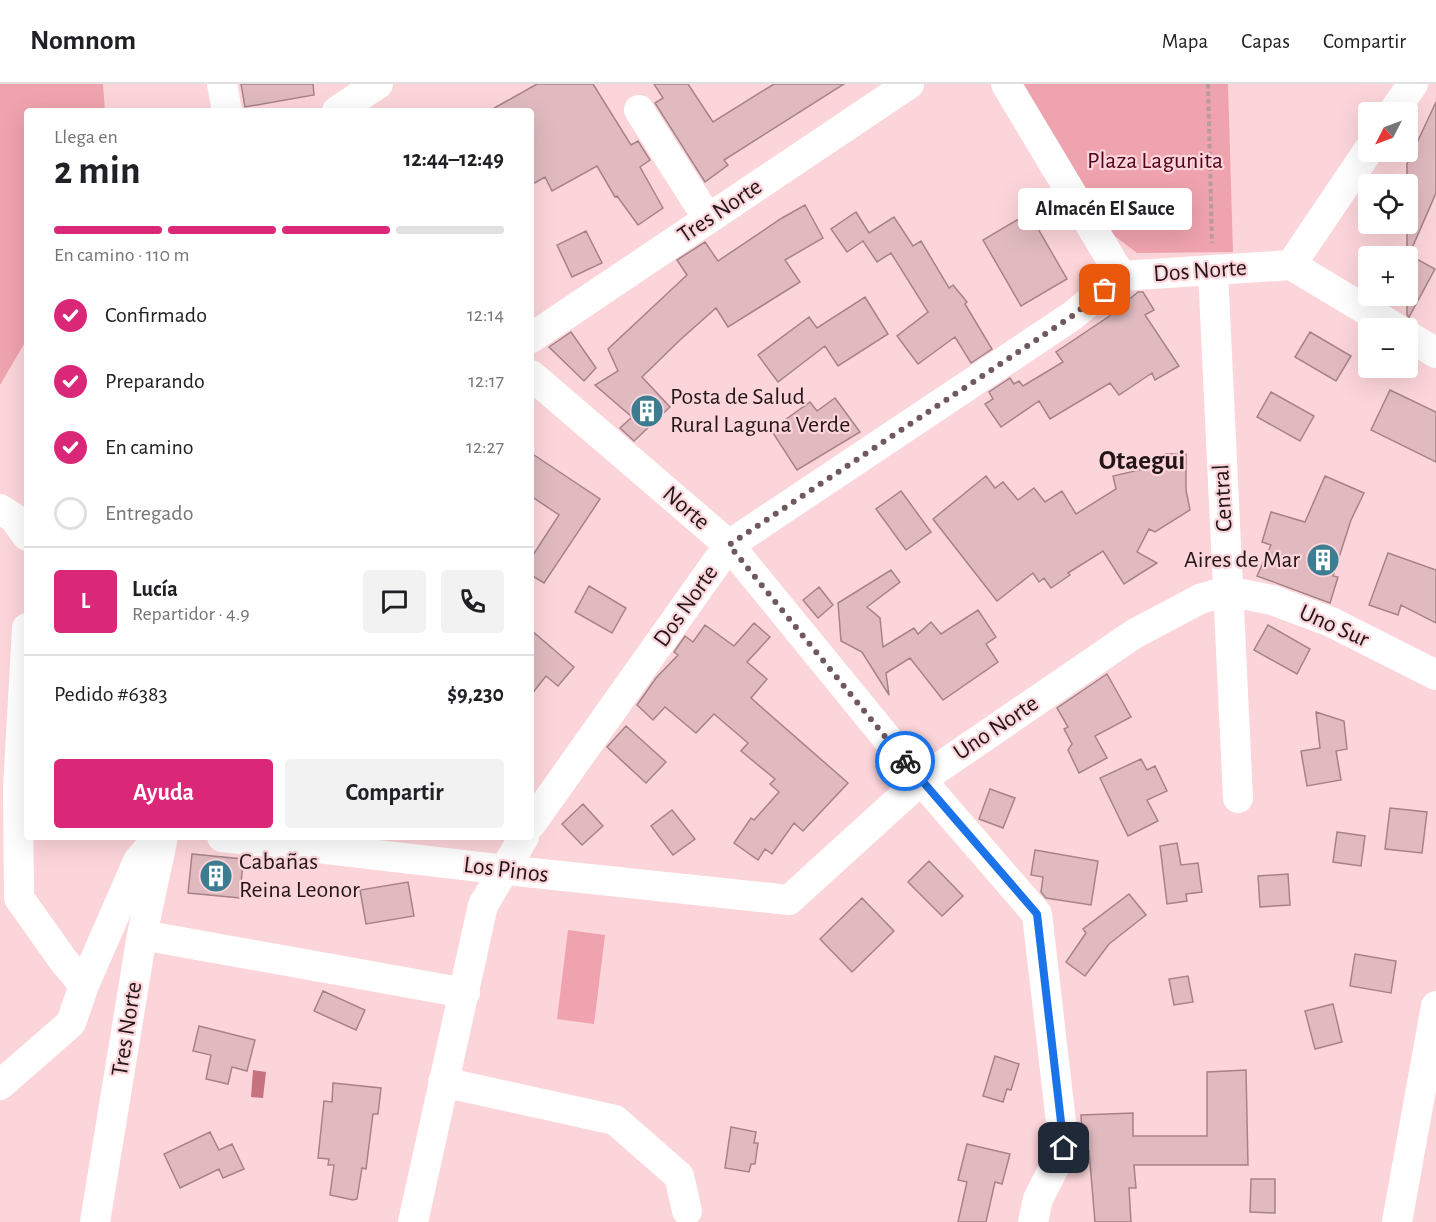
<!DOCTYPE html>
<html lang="es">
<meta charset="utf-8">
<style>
:root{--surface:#fff;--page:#f2f2f2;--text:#202124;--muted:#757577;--line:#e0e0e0;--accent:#db2777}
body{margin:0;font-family:"Alegreya Sans",sans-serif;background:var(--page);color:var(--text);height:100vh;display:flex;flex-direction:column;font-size:22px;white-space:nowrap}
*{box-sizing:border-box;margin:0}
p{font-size:20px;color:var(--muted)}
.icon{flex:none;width:33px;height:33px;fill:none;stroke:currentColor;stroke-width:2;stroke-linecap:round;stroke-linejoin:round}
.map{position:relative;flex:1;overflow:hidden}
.sheet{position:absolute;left:24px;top:24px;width:510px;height:732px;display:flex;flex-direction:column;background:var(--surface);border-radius:6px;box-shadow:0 6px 24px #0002}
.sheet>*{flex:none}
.needle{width:39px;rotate:228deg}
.fabs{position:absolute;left:1358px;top:18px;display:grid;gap:12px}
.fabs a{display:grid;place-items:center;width:60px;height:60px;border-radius:6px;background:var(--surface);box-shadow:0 6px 24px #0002;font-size:30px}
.pin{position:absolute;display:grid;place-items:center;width:51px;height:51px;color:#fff;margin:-26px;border-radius:12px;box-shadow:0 3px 9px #0006}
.courier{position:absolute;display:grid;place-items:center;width:60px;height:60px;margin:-30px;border:4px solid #1a73e8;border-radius:50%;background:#fff;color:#222;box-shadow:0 2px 8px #0007}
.bubble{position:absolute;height:42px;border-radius:6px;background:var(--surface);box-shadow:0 6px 24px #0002;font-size:20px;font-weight:700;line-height:42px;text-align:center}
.head em{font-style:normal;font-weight:700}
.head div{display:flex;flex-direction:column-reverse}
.head{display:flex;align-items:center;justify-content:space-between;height:102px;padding:0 30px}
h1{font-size:39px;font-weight:700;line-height:45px}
.bar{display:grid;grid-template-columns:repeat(4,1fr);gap:9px 6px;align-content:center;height:72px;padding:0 30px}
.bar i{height:8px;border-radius:4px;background:var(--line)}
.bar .on{background:var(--accent)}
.bar p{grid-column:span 4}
.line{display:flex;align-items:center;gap:15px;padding:0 30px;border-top:2px solid var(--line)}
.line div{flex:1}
.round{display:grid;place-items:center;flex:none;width:63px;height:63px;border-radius:6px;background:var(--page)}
ol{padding:0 30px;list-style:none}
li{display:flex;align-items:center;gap:18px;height:66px}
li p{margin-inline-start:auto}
li .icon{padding:6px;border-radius:50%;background:var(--accent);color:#fff;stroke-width:4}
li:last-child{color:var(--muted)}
li i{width:33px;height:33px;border:3px solid var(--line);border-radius:50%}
.primary-button{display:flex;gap:12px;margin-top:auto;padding:12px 30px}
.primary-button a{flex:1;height:69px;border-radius:6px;background:var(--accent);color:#fff;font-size:24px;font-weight:700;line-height:69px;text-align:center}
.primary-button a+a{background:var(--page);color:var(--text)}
header{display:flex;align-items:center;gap:36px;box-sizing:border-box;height:84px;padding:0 30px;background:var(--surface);border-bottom:2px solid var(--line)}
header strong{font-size:28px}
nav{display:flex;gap:33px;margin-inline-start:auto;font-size:21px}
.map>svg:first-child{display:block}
.green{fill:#efa3ae}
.water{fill:#c7727f}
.building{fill:#e0babe;stroke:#a68388;stroke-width:1.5}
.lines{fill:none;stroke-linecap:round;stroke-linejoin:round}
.path{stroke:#b99a9e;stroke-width:4;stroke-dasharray:4.5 3;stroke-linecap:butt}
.minor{stroke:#fff;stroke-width:30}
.done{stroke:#6f595c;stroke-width:6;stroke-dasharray:0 10.8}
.route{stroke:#1a73e8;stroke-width:8}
.labels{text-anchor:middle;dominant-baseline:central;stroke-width:4.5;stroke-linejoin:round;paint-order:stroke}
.park-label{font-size:24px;fill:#52011c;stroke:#fcd5da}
.street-label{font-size:24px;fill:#231618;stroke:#fcd5da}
.poi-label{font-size:24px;fill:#231618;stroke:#fcd5da;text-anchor:start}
.quarter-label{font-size:27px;font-weight:bold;fill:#231618;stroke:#fcd5da}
</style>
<header>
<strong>Nomnom</strong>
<nav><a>Mapa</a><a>Capas</a><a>Compartir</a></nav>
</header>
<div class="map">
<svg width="1436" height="1138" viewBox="0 0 1436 1138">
<rect width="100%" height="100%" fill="#fcd5da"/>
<path class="green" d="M0,0H103L105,27H27V255L0,301Z
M1019,0H1228L1233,168L1137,169L1112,150Z
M568,846L605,851L594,940L557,935Z"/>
<path class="water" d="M253,986L266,988L263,1014L251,1013Z"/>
<path class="building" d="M241,0H313L314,11L245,23Z
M537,0H593L631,61L638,57L650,76L640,83L663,124L638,141L617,112L615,113L597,82L552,107L545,93L531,101V27H489Z
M654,0H688L713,38L774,0H844L724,76L728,81L705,98L655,19L663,14Z
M1436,18V109L1409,171L1435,185L1409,233L1407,231V80Z
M805,121L823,154L785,176L800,198L728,243L716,224L680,256L642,293L670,323L634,357L620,344L632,333L595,301L618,287L608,265L687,191L677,176L705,158L718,177L782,134Z
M856,128L869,149L894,133L913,162L921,157L949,204L953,201L967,218L965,220L992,265L971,279L955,253L918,280L897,252L928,228L891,169L877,178L863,157L847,168L831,145Z
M1029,129L1067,195L1021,222L983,156Z
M586,147L602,179L572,193L557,161Z
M1138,208H1143L1154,226L1145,231L1179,282L1155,296L1152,289L1119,311L1110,299L1050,335L1039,317L1001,343L985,320L993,315L989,308L1010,294L1014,300L1019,297L1023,302L1063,278L1056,268L1108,233Z
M865,213L888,250L838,282L825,262L778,298L758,271L809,233L817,244Z
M571,248L596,284L584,297L549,263Z
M1310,248L1351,272L1336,297L1295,273Z
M1390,306L1436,328V378L1371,346Z
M1271,308L1314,332L1300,357L1257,333Z
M835,314L860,348L797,386L771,346L810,318L817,327Z
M531,369L600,415L544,499L531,491V474L559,431L531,412Z
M1165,370H1186V406L1190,426L1155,448L1149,445L1137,468L1157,479L1124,500L1103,467L1068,489L1070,491L1051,504L1044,494L1039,498L1033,489L997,517L933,435L986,392L995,404L1003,398L1018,416L1034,404L1045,418L1062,407L1076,430L1116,405L1113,392L1165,380Z
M1325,392L1364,409L1351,436L1333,492L1338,493L1330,519L1257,492L1271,461L1262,458L1271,428L1305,438Z
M901,407L931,448L906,466L876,425Z
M1388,469L1436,486V539L1401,521L1398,531L1369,521Z
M891,486L900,498L867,523L880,534L883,563L914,544L918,550L931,538L941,550L978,526L996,553L986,560L998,578L943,616L910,574L886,589L889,611L862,568L841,557L838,519Z
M589,502L626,524L612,549L575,528Z
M819,503L833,521L818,534L803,516Z
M754,539L770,553L747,578L767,595L751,614L848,699L803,747L794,739L772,770L765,765L758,776L734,759L751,734L754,736L779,708L770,700L775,695L741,667L748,659L714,630L696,649L665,623L653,636L637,621L656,594L678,571L674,568L685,552L693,558L705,541L734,562Z
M1268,541L1310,565L1297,590L1254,566Z
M531,546L574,583L558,602L546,592L531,611Z
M1107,590L1131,633L1095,652L1107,674L1079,689L1068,666L1072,660L1064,645L1068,643L1057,624Z
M1316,628L1344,637L1347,665L1336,667L1341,696L1307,702L1301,667L1320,664Z
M626,642L666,678L646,699L607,663Z
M1141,675L1147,686L1155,682L1167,707L1147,716L1158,737L1128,752L1100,694Z
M990,705L1015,714L1003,744L979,735Z
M583,720L603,742L582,761L562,740Z
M1390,724L1427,728L1422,769L1385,765Z
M672,726L695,755L673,771L651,742Z
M1337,748L1365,752L1361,782L1333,778Z
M1177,759L1181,781L1198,779L1202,808L1186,810L1187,817L1167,820L1160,762Z
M1035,766L1098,777L1091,821L1046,814L1041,808L1043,793L1031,791Z
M192,770L243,775L240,814L188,809Z
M929,777L963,812L942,832L908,798Z
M1288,790L1290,821L1260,823L1258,792Z
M408,798L414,832L366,840L360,806Z
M1129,810L1146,831L1109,860L1085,892L1066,878L1086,849L1083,845Z
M862,814L894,847L852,888L820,855Z
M1355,870L1396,877L1391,909L1350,902Z
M1188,892L1193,918L1174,921L1169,895Z
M323,907L365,926L356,946L314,927Z
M1333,920L1342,958L1315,965L1305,927Z
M199,942L255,956L247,987L232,983L228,1000L206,995L211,971L193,967Z
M995,972L1019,980L1011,1006L1007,1005L1003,1018L983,1012Z
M1246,986L1248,1081H1134L1136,1104H1129L1131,1138H1095L1089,1067H1083L1081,1031L1133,1029V1052H1207V988Z
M333,999L381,1004L378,1030H373L366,1085L362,1084L357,1115L353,1116L330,1111L334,1081H328L329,1075L318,1074L324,1017L332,1018Z
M731,1043L756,1048L754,1059H758L755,1080H751L749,1088L725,1084Z
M210,1048L219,1066L232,1060L244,1085L223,1094L219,1085L180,1104L164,1070Z
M967,1060L1010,1070L1002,1100L995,1098L986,1138H958L967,1098L958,1096Z
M1251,1095H1275V1129L1250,1128Z"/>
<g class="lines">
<path class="path" d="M1208,0L1212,159"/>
<path class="minor" d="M222,0L227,27
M1006,0L1121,192
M639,26L708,135
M337,27L378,0
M1393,28L1413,0
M1291,181L1368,67
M1213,187L1238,714
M1407,251L1436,269
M531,254L909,0
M531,291L729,461L921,696L1037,830L1064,1064L1038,1115L1033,1138
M0,425L14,434L27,452
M27,544L18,704L19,814L63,876L84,901
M531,740L729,461L1072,232L1121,192L1291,181L1396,244
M222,753L506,786L789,816L921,696L1134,550L1200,515L1227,507L1272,516L1331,538L1436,591
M142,851L465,909
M443,998L615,1036L679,1092L687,1127
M0,1001L71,939L84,901L138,777L159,753
M95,1138L142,851L163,753
M413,1138L483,821L524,753
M1397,1138L1436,922"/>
</g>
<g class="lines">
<path class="done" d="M905,677L729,461L1072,232L1105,206"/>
<path class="route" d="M905,677L1037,830L1064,1064"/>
</g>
<defs>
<symbol id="building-disc" viewBox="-11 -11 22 22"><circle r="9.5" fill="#3d7d91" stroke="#fcd5da"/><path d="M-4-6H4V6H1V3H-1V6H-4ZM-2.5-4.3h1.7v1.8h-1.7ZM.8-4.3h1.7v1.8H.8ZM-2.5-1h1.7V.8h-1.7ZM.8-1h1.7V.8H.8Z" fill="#fff"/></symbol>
</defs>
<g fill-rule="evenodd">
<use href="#building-disc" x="628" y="308" width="38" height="38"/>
<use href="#building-disc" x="1304" y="457" width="38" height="38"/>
<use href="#building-disc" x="197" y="773" width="38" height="38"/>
</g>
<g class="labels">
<g class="park-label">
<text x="1155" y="77">Plaza Lagunita</text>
</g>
<g class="street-label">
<text transform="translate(720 127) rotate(-34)">Tres Norte</text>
<text transform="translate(1200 187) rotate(-4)">Dos Norte</text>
<text transform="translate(1223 414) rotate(-93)">Central</text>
<text transform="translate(686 424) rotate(41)">Norte</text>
<text transform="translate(686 522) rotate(-55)">Dos Norte</text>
<text transform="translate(1334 542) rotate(24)">Uno Sur</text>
<text transform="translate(996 644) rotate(-34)">Uno Norte</text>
<text transform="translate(506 786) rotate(7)">Los Pinos</text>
<text transform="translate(127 945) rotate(-81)">Tres Norte</text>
</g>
<g class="poi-label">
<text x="670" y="313">Posta de Salud<tspan x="670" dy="28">Rural Laguna Verde</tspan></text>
<text x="1300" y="476" text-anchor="end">Aires de Mar</text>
<text x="239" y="778">Cabañas<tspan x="239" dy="28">Reina Leonor</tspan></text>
</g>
<g class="quarter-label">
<text x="1142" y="376">Otaegui</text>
</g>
</g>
</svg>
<div class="fabs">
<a><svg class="needle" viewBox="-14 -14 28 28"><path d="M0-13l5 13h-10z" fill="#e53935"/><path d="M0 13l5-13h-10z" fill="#757577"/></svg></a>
<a><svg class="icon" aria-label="locate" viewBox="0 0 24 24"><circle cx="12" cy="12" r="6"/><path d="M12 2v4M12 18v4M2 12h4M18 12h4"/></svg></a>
<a>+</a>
<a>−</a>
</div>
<div class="pin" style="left:1105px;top:206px;background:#ea580c"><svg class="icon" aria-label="bag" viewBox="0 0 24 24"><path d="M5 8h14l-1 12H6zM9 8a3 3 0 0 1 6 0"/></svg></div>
<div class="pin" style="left:1064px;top:1064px;background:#1f2937"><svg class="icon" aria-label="home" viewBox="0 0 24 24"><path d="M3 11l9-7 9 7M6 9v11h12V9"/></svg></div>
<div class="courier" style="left:905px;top:677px"><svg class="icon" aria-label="bike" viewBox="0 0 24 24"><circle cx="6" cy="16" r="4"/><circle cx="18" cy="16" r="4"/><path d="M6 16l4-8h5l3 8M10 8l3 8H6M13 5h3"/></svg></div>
<div class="bubble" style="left:1018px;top:104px;width:174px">Almacén El Sauce</div>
<section class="sheet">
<div class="head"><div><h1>2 min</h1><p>Llega en</p></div><em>12:44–12:49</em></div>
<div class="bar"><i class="on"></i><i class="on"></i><i class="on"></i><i></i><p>En camino · 110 m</p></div>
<ol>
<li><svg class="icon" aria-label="check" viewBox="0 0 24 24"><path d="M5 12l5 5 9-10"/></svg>Confirmado<p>12:14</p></li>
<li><svg class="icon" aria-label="check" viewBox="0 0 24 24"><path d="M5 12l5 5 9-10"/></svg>Preparando<p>12:17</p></li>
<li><svg class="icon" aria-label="check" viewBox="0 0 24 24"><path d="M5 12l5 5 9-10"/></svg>En camino<p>12:27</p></li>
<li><i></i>Entregado</li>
</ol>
<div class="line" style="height:108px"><b class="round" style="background:var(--accent);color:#fff">L</b><div><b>Lucía</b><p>Repartidor · 4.9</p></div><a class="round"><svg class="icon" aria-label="chat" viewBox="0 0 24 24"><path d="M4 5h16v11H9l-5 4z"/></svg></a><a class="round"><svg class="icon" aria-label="phone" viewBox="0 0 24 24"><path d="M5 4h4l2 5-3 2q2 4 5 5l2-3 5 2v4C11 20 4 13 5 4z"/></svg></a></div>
<div class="line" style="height:78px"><div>Pedido #6383</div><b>$9,230</b></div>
<div class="primary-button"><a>Ayuda</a><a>Compartir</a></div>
</section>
</div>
